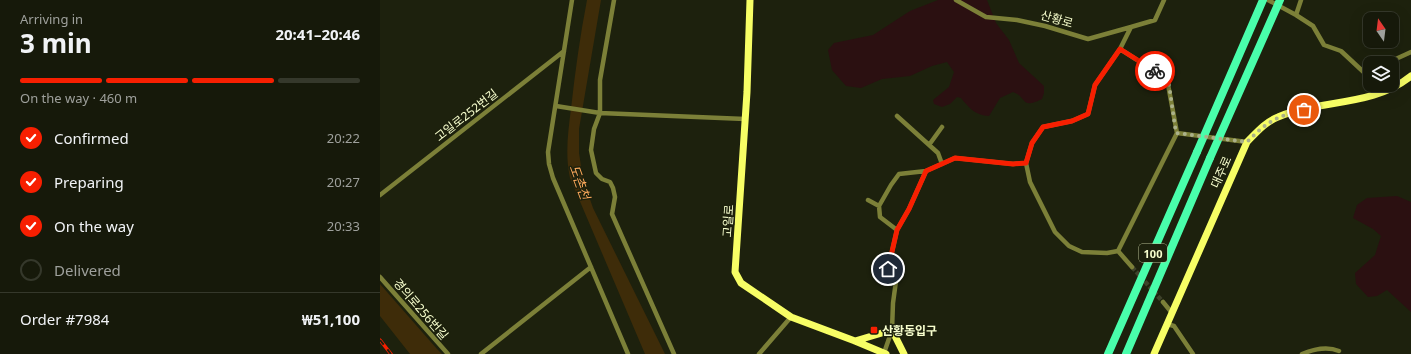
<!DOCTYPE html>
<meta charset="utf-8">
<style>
:root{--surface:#16190a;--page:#232618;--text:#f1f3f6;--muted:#9ea09c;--line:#35382b;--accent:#f71f01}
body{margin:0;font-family:"Noto Sans","Noto Sans KR",sans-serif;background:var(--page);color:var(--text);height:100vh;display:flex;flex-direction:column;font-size:15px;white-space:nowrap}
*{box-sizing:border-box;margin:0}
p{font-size:13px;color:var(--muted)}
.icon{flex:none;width:22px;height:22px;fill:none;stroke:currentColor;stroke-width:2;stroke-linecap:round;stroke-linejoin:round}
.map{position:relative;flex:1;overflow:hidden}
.details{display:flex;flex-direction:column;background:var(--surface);width:380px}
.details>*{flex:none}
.needle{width:26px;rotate:346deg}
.tools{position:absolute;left:983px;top:12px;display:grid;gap:8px}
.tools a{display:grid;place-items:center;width:36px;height:36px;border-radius:8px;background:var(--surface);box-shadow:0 4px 16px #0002,0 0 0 1px var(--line);font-size:20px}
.pin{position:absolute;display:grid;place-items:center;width:34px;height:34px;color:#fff;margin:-17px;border:2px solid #fff;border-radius:50%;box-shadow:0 1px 4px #0007}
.courier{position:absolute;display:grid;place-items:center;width:40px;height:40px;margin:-20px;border:3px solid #f71f01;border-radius:50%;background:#fff;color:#222;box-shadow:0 1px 5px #0007}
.headline em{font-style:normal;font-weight:700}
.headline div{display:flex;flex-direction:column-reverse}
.headline{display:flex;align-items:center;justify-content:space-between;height:68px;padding:0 20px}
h1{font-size:26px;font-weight:700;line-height:30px}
.bar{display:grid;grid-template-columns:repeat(4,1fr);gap:6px 4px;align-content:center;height:48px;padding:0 20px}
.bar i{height:5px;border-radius:3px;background:var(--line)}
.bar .active{background:var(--accent)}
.bar p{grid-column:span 4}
.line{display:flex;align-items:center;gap:10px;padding:0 20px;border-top:1px solid var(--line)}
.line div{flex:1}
ol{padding:0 20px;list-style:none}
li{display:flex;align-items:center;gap:12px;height:44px}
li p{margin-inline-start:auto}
li .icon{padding:4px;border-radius:50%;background:var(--accent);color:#fff;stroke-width:4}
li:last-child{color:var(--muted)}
li i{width:22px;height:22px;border:2px solid var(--line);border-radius:50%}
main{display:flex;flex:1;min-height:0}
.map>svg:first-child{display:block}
.green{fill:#2b1011}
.water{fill:#3e2c09}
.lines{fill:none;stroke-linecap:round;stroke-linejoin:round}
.street-tunnel{stroke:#3e422a;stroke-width:4.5;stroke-dasharray:4.5 2;stroke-linecap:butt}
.street{stroke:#7c8038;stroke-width:4.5}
.secondary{stroke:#f7fe65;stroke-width:7}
.highway{stroke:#49feab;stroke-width:8}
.rail-casing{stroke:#f71f01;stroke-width:3.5}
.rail{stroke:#1d210d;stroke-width:2;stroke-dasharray:6;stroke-linecap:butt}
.highway-bridge{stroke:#49feab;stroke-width:8}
.done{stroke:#abb18a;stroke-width:4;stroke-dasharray:0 7.2}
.route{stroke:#f71f01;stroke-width:5}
.poi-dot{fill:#f71f01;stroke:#1d210d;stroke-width:1.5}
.labels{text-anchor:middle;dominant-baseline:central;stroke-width:3;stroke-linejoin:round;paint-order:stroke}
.shield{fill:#1d210d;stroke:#b6bc94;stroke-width:1}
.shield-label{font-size:11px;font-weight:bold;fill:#f8ffce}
.street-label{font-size:12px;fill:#f8ffce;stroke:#1d210d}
.poi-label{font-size:12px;font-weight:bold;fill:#f8ffce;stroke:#1d210d;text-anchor:start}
.water-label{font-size:13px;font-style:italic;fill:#feaa5c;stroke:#1d210d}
</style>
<main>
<section class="details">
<div class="headline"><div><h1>3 min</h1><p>Arriving in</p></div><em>20:41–20:46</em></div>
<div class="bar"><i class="active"></i><i class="active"></i><i class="active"></i><i></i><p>On the way · 460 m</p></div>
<ol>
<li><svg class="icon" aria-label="check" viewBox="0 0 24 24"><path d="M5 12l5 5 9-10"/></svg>Confirmed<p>20:22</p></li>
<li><svg class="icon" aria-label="check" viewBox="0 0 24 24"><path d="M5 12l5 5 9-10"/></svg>Preparing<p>20:27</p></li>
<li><svg class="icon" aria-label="check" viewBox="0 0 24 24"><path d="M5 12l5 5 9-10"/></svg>On the way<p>20:33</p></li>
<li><i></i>Delivered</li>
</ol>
<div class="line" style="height:52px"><div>Order #7984</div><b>₩51,100</b></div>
</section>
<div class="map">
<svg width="1031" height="354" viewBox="0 0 1031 354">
<rect width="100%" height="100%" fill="#1d210d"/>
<path class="green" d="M558,0H607L616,23L629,40L639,63L664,86V93L662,99C640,110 648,97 633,92L620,98L609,116C595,115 590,109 581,98L577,97L570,104L562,107L554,104L553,100L569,87L574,72L567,62L552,66L530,76L502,79L481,88L466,86L452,70L448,50L454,43L493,35L530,11Z
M1017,196L1031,202V312L1007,290L997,296L988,297L976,284L975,273L995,255L1001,236L993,229L973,218L977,205L987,198Z"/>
<path class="water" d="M207,0H221L199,129V153L203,179L213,208L285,354H265L190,178C185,155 188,132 191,109C195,72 200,36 207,0Z
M0,284L57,349L62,354H30L0,316Z"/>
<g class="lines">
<path class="street-tunnel" d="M752,267L783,302"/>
<path class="street" d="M192,0L168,152L169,164L173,178L248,354
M234,0L220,80V113L214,129L211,150L216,173L222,179L230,182L233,188L235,197L232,214L294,354
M576,0L606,17L637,20L665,26L708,39L751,27
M888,0L916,15L933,26L944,45L961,51L990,78
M916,15L921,0
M740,49L787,79L797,133
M1007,63L1031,52
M996,85L1002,92
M176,106L220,113L365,119
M517,116L558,153L562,164
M549,145L562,127
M0,195L184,51
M488,200L499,206
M517,230L500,217L499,206L511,185L519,174L546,171
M738,251L727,253L702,252L689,246L675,232L650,182L646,163L652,143L663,127L692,121L708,114L715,85L740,49L751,27L775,20L784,0
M738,251L797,133L867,142
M738,251L752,267
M0,277L68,354
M783,302L792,313
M787,324L794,326L813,354
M504,353L512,330L513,303L516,281L508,269L517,230L529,209L546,171L575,158L633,164L646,163
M101,354L211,267
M379,354L411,317
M922,354C934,349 947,346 959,351"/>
<path class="secondary" d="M370,0L367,92L355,272L361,283L411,317L475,341L506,354
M475,341L512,330L524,354
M774,354L867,142C876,133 885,122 898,117C940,99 993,107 1031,76"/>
<path class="highway" d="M728,354L817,152
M746,354L830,158"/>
<defs>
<path id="rail" d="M0,340L11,354"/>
</defs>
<use href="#rail" class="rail-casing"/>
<use href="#rail" class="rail"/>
<path class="highway-bridge" d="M817,152L883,0
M830,158L900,0"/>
</g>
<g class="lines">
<path class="done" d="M775,71L788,78L796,133L867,142C887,122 896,116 924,110"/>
<path class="route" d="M508,269L517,230L529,209L546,171L575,158L633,164L646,163L652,143L663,127L692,121L708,114L715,85L740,49L775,71"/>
</g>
<rect class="poi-dot" x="490" y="326" width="8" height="8" rx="2"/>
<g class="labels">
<rect class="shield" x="759" y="244" width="28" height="18" rx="3"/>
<g class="shield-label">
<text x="773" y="253">100</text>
</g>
<g class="street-label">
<text transform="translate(677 19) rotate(16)">산황로</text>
<text transform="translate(86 115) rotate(-38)">고일로252번길</text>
<text transform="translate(841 172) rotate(-66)">대주로</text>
<text transform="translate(348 221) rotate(-86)">고일로</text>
<text transform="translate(41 309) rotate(49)">경의로256번길</text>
</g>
<g class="poi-label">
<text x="502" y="330">산황동입구</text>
</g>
<g class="water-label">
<text transform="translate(200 182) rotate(70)">도촌천</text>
</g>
</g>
</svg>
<div class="tools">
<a><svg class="needle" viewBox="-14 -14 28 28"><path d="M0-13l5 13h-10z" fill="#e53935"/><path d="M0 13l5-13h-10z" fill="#9ea09c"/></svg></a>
<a><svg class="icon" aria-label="layers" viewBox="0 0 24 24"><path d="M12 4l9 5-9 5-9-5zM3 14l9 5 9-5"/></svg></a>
</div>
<div class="pin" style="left:924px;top:110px;background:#ea580c"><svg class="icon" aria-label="bag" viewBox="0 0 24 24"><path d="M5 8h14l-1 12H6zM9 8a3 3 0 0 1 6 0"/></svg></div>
<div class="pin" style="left:508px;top:269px;background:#1f2937"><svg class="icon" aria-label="home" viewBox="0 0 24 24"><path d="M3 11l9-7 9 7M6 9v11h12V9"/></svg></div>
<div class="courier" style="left:775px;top:71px"><svg class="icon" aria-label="bike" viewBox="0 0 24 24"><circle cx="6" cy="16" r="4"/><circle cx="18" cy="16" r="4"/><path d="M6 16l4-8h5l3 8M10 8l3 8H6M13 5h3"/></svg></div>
</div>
</main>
